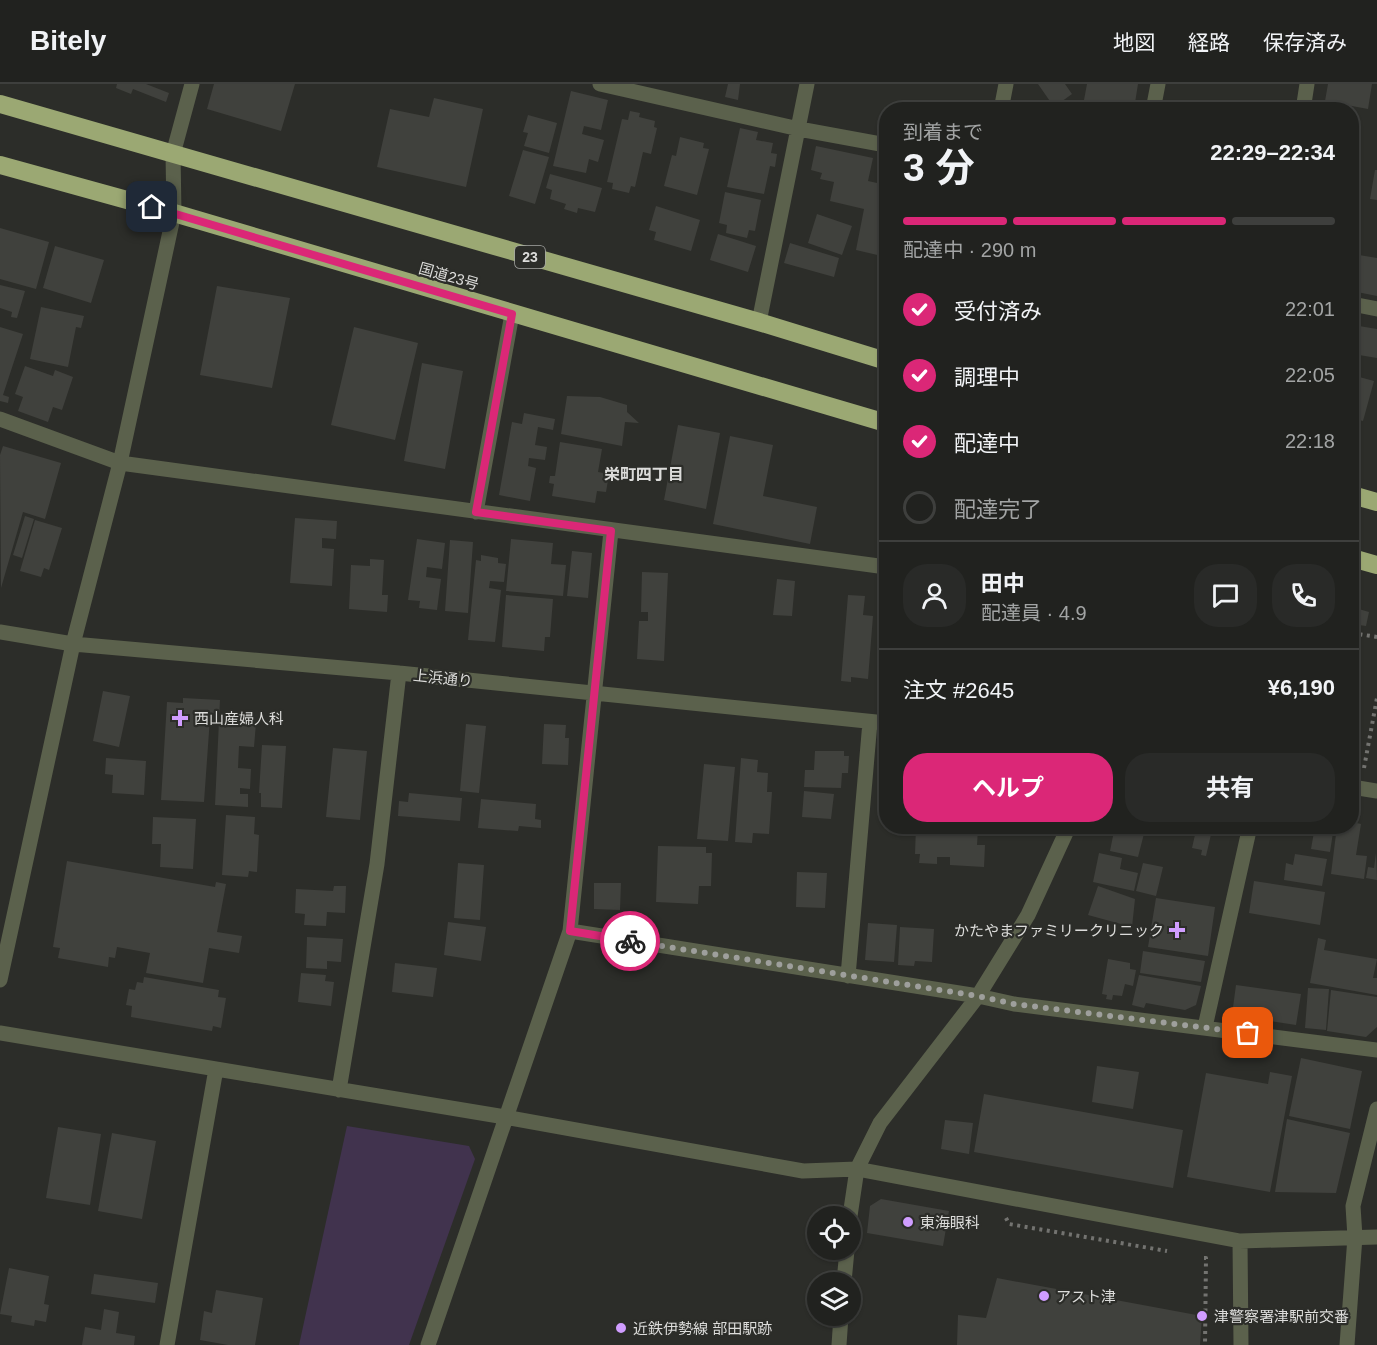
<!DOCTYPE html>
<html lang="ja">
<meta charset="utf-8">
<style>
:root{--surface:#21221f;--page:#292a28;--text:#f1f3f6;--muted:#a2a4a4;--line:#3e3f3d;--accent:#db2777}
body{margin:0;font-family:Arial,"Noto Sans JP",sans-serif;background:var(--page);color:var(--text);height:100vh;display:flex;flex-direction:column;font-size:22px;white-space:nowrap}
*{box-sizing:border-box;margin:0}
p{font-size:20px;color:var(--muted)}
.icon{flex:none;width:33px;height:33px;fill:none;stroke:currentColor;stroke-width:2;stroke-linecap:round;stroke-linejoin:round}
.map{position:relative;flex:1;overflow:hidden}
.drawer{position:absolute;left:879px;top:18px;width:480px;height:732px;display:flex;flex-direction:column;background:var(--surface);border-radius:24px;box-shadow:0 2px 4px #0004,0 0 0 2px var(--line)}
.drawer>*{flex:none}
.fabs{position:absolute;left:807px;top:1122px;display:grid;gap:12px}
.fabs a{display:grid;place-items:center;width:54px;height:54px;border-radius:50%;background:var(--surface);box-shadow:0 2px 4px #0004,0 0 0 2px var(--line);font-size:30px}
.pin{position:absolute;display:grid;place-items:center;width:51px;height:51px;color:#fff;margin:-26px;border-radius:12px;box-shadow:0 3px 9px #0006}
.courier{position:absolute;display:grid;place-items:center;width:60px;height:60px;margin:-30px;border:4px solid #db2777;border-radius:50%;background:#fff;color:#222;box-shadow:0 2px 8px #0007}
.summary em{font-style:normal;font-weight:700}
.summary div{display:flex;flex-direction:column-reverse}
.summary{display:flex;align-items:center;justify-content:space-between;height:102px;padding:0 24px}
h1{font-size:39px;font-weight:700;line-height:45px}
.bar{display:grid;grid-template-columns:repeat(4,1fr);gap:9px 6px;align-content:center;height:72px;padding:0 24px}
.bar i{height:8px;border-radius:4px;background:var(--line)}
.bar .active{background:var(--accent)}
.bar p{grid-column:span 4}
.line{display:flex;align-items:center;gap:15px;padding:0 24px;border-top:2px solid var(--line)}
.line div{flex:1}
.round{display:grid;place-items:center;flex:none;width:63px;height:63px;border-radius:24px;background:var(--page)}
ol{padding:0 24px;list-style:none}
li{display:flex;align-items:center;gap:18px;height:66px}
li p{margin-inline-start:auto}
li .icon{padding:6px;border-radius:50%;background:var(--accent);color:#fff;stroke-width:4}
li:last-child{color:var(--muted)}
li i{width:33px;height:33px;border:3px solid var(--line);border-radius:50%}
.primary-button{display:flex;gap:12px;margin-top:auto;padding:12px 24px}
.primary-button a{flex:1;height:69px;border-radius:24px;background:var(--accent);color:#fff;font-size:24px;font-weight:700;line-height:69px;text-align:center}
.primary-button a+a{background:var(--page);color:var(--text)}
header{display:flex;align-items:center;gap:36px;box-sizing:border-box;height:84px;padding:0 30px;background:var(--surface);border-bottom:2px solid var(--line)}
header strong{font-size:28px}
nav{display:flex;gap:33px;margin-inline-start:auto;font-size:21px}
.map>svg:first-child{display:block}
.green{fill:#41334e}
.building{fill:#40413d}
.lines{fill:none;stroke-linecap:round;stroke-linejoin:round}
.path{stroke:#737370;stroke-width:4;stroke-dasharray:3 4.5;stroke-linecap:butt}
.minor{stroke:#5b614c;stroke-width:15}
.highway{stroke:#9ba873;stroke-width:18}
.done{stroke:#9e9f9c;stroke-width:6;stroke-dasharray:0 10.8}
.route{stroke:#db2777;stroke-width:8}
.poi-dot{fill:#d09dff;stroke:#2c2d29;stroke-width:2}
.labels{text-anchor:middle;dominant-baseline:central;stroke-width:4.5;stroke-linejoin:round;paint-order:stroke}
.shield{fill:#2c2d29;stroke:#a7a8a5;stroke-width:1.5}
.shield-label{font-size:14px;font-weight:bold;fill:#dcdcda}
.street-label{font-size:15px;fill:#dcdcda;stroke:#2c2d29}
.poi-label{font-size:15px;fill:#dcdcda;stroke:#2c2d29;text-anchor:start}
.neighbourhood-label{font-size:16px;font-weight:bold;fill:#dcdcda;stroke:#2c2d29}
</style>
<header>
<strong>Bitely</strong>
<nav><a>地図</a><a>経路</a><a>保存済み</a></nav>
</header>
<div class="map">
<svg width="1377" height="1261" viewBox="0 0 1377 1261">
<rect width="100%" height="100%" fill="#2c2d29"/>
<path class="green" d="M347,1042L469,1062L475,1075L409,1261H299Z"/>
<path class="building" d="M117,0H146L169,9L166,18L133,5L131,10L116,4Z
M214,0H295L281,47L207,25Z
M728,0H740L738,16L725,13Z
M1038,0H1065L1072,10L1054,23Z
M1087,0H1138L1134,25L1084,16Z
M1328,0H1372L1368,25L1325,17Z
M571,7L608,16L601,46L584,42L582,50L604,56L598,78L589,75L586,89L553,82Z
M434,14L483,25L466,103L377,83L390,25L429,33Z
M630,27L640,29L639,33L655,37L654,43L657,44L651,70L643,68L635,103L631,102L629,109L612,105L613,99L607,98L622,35L628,36Z
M528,31L557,39L549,69L524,62L528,49L523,48Z
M740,44L758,48L756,56L773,59L771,69L777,70L775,83L770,82L764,110L727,103Z
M680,53L704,59L703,64L709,65L697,111L664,102L672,71L676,72Z
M816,62L873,74L868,97L886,101V173L856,166L864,125L830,117L834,98L820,95L822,89L811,86Z
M523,66L549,73L535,120L509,112Z
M1375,86H1377V116L1370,115Z
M550,90L602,104L595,128L578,124L577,129L564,125L566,120L550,115L552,106L546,104Z
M1352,95H1355L1353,109H1352Z
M725,108L761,116L755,147L749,146L747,154L726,149L727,141L719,139Z
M656,122L700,136L691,167L654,156L656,148L649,146Z
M1352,122L1359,123L1353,160H1352Z
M817,130L852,142L842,171L808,159Z
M0,144L49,158L36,205L0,195Z
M718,150L756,162L748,188L710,176Z
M790,159L839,174L834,193L784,179Z
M55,162L104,176L91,219L43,204Z
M1353,170L1377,174V212L1352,207Z
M0,201L25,207L17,234L11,233L12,228L0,224Z
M217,202L290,214L272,304L200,291Z
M41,223L84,232L81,244L76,243L68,283L30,275Z
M1359,242L1377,245V274L1353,270Z
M0,243L23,250L3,311L9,313L8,319L0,317Z
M354,243L418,259L395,356L331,341Z
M422,279L463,287L445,385L404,377Z
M25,282L53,292L55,286L73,293L62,326L53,323L48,338L18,327L23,313L15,310Z
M1352,291L1374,297L1363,337L1352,334Z
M567,312L600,313L627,321V328L639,339L625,338L622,362L561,350Z
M524,329L555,335L553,346L538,343L535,361L547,363L545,376L529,374L528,382L536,384L530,417L499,411L512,338L522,340Z
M678,341L720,349L706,425L664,416Z
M730,352L773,361L763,412L817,423L810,460L713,440Z
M560,358L602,365L598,388L609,390L606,408L597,407L595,419L552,412L554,400L549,399L550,392H555Z
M3,362L61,379L45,435L23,428L1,504L0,371Z
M25,432L34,435L22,474L13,471Z
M295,434L337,437L336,455L322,454V464L334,465L332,502L290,499Z
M35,436L62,444L49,486L44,484L41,493L20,487Z
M417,455L445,459L442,485L427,483L426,493L441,495L437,526L419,524L420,517L408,516Z
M511,455L553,459L551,480L566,481L563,512L506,507Z
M450,456L473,458L468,529L445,527Z
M572,467L592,469L588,514L567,512Z
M481,471L498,474V479L506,480L504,498L490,497L489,504L501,506L495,558L468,556L476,476L481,477Z
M370,475L384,476L382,511H388L387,528L349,525L351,481L370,482Z
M642,488L668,489L664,577L637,575L639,537H648V528H641Z
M777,495L795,497L792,532L773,531Z
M506,511L553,515L550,553H545L544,567L502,563Z
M848,511L865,512L863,531L873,532L868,595L851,593V598L841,597Z
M1352,523L1369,528L1366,542L1352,540Z
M103,607L130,612L119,663L93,657Z
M183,614L220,616L219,635L210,634L204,718L161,716L167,618L183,619Z
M219,637L256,639L254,663L239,662L238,684L251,685L250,705L240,704V710H248V723L215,721Z
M466,640L486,642L479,709L460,707Z
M544,640L566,641L565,654H569L568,681L542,680Z
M262,661L286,662L282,724L261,723V709H259Z
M333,664L367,667L360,736L326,733Z
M815,667H844V672H849L848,689H842L841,704L804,703L805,686H814Z
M106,674L146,677L144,711L112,709L113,691L105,690Z
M741,674L758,676L757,688L768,689L767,708H772L769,750L753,749L752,759L735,758Z
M704,680L735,683L728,757L697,755Z
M882,682L886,683V736L879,735Z
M804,707L834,710L831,735L802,733Z
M409,709L462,714L460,737L398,732L399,717L408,718Z
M481,715L536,720L535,735L541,736V744L519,742L518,747L478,744Z
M226,731L255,733L254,750L259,751L257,788L249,787L248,793L222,791Z
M153,733L196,735L193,785L160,783L161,760H152Z
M1352,738L1361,740L1356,771L1367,772L1364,795L1331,790L1337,742H1352Z
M916,742L978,745L977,761H985L984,783L950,781V773H937V780L919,779L920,770H915Z
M1115,742H1146L1138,773L1110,767Z
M1197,742H1213L1206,772L1201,771L1202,766L1192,764Z
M1315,742H1334L1330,768L1311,765Z
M658,762L706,763V769H712L711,802H699L698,820L656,818Z
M1099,769L1122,774L1120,785L1138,789L1134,807L1093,798Z
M1376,769L1377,796L1366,794L1368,783L1374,784Z
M1295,770L1327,775L1322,802L1284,796L1286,779L1293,781Z
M67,777L215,803L216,798L226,800L217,848L242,852L239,869L209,864L203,899L146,889L150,869L117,863L115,874L109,873L108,883L58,874L60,864L53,863Z
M458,779L484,781L480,836L454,834Z
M1143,779L1163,783L1156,812L1136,807Z
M797,788L827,789L825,824L796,823Z
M1254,797L1325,808L1320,841L1249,829Z
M594,799H621L620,826L594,825Z
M334,802H346L345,829L327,828L326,842L304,841L305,830L295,829L296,805L333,807Z
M1098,802L1135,815L1132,843L1088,831Z
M1156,814L1215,823L1208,872L1148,863Z
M448,838L486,843L481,877L444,871Z
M868,839L897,841L894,878L865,876Z
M900,843L934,845L932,878L915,877L914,882L898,881Z
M307,853L343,855L341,878L327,877V885L306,884Z
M1318,854L1326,856L1324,866L1377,875L1373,894H1377V911L1310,899Z
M1143,867L1205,877L1201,898L1140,889Z
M1108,875L1130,879V885L1136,886L1133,902L1125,900L1122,912L1113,911L1112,916L1106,915L1107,911L1102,910Z
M395,879L437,884L433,913L392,908Z
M301,889L326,891L325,897L334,898L331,922L298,918Z
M1139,891L1201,902L1196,921L1185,926L1146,919L1144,924L1132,921Z
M144,893L219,906L218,913L226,914L221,944L213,942L212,947L131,933L132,922L126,921L129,905L135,906L137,898L143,899Z
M1236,901L1301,910L1296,941L1232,931Z
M1308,904L1329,905L1326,946L1305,944Z
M1331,906L1377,913V943L1366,953L1327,947Z
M1301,974L1362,987L1350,1045L1289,1032Z
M1097,982L1139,988L1133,1025L1092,1018Z
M1270,988L1292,992L1270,1108L1187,1093L1206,989L1268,1000Z
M984,1010L1183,1046L1173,1104L974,1068Z
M1287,1035L1350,1049L1336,1109L1275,1108Z
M945,1036L973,1039L969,1070L941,1065Z
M58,1043L101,1050L90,1121L46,1114Z
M112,1049L156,1057L142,1135L98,1127Z
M881,1115L949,1127L943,1162L867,1149L870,1122Z
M9,1184L49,1192L44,1220L49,1221L46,1238L35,1236L34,1242L11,1238L12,1232L0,1230Z
M94,1190L158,1199L155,1219L91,1210Z
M997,1194L1202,1232L1200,1261H957L958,1231L986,1234Z
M216,1206L263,1214L255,1261H228L200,1256L204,1227L212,1229Z
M104,1225L119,1228L116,1249L135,1252L134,1261H82L85,1243L101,1246Z"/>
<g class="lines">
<path class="path" d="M1352,549L1377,553
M1364,684L1377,614
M1006,1134L1009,1140L1167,1167
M1204,1174H1206L1205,1261"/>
<path class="minor" d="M600,0L799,45L886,61
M1001,26L1006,0
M1153,26L1158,0
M1303,26L1307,0
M1352,220L1377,225
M759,238L807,0
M0,335L120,379L886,483
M476,428L512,230
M0,548L73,560L399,589L886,639
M1352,703L1377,707
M570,847L978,912L1014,920L1377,966
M848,892L870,638
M0,896L73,560L120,379L174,129L173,70L192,0
M1205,943L1250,742
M0,949L505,1033L803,1087L857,1085L1240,1157L1377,1153
M339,1006L377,780L399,589
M850,1132L857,1085L880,1039L978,912L1028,831L1069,742
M1240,1157L1241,1261
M844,1198L847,1166
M167,1261L216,985
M428,1261L570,847L611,447
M839,1261L841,1232
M1347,1261L1355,1153L1353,1122L1377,1025"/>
<path class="highway" d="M0,20L759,238L886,277
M0,81L174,129L886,339
M1352,411L1377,418
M1352,474L1377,481"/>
</g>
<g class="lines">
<path class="done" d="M630,857L978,912L1014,920L1248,949"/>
<path class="route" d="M152,123L512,230L476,428L611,447L570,847L630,857"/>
</g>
<g class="poi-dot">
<path d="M177 625h6v6h6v6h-6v6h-6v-6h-6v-6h6z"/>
<path d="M1174 837h6v6h6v6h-6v6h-6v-6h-6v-6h6z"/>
<circle cx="908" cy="1138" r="6"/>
<circle cx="1044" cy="1212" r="6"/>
<circle cx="1202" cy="1232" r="6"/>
<circle cx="621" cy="1244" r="6"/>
</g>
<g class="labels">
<rect class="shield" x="515" y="162" width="30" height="22" rx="4.5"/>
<g class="shield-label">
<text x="530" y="173">23</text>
</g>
<g class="street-label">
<text transform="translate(449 192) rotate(16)">国道23号</text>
<text transform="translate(443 594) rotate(6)">上浜通り</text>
</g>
<g class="poi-label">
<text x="194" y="634">西山産婦人科</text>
<text x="1164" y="846" text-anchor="end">かたやまファミリークリニック</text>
<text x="920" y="1138">東海眼科</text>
<text x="1056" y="1212">アスト津</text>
<text x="1214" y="1232">津警察署津駅前交番</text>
<text x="633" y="1244">近鉄伊勢線 部田駅跡</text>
</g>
<g class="neighbourhood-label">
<text x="644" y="390">栄町四丁目</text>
</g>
</g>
</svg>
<div class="fabs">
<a><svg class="icon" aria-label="locate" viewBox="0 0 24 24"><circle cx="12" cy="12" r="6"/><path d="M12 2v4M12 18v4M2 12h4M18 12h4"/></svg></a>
<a><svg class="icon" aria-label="layers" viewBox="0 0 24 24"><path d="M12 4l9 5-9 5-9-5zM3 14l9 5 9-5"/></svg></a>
</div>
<div class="pin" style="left:1248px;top:949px;background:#ea580c"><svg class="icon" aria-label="bag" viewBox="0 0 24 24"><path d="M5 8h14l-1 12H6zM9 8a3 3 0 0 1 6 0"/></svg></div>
<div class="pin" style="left:152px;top:123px;background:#1f2937"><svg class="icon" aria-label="home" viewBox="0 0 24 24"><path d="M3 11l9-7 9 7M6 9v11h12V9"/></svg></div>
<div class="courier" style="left:630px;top:857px"><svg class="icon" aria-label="bike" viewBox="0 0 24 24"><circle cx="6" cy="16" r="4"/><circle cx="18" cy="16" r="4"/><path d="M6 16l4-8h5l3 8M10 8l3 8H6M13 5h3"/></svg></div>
<section class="drawer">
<div class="summary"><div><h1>3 分</h1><p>到着まで</p></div><em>22:29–22:34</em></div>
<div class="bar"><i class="active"></i><i class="active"></i><i class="active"></i><i></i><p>配達中 · 290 m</p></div>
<ol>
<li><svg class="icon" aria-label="check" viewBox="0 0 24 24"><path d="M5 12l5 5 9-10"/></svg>受付済み<p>22:01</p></li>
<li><svg class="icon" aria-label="check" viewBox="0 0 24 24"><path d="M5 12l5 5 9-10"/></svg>調理中<p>22:05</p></li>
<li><svg class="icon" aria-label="check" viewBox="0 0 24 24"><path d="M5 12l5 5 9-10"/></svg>配達中<p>22:18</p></li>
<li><i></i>配達完了</li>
</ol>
<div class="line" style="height:108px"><a class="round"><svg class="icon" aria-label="person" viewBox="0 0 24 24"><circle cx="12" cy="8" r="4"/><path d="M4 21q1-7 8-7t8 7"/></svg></a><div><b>田中</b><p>配達員 · 4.9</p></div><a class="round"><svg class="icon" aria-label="chat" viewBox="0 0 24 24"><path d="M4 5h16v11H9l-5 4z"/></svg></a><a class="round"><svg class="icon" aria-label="phone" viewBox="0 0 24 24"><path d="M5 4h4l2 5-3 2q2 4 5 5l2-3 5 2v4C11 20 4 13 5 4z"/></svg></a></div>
<div class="line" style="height:78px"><div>注文 #2645</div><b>¥6,190</b></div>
<div class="primary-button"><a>ヘルプ</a><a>共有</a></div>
</section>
</div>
